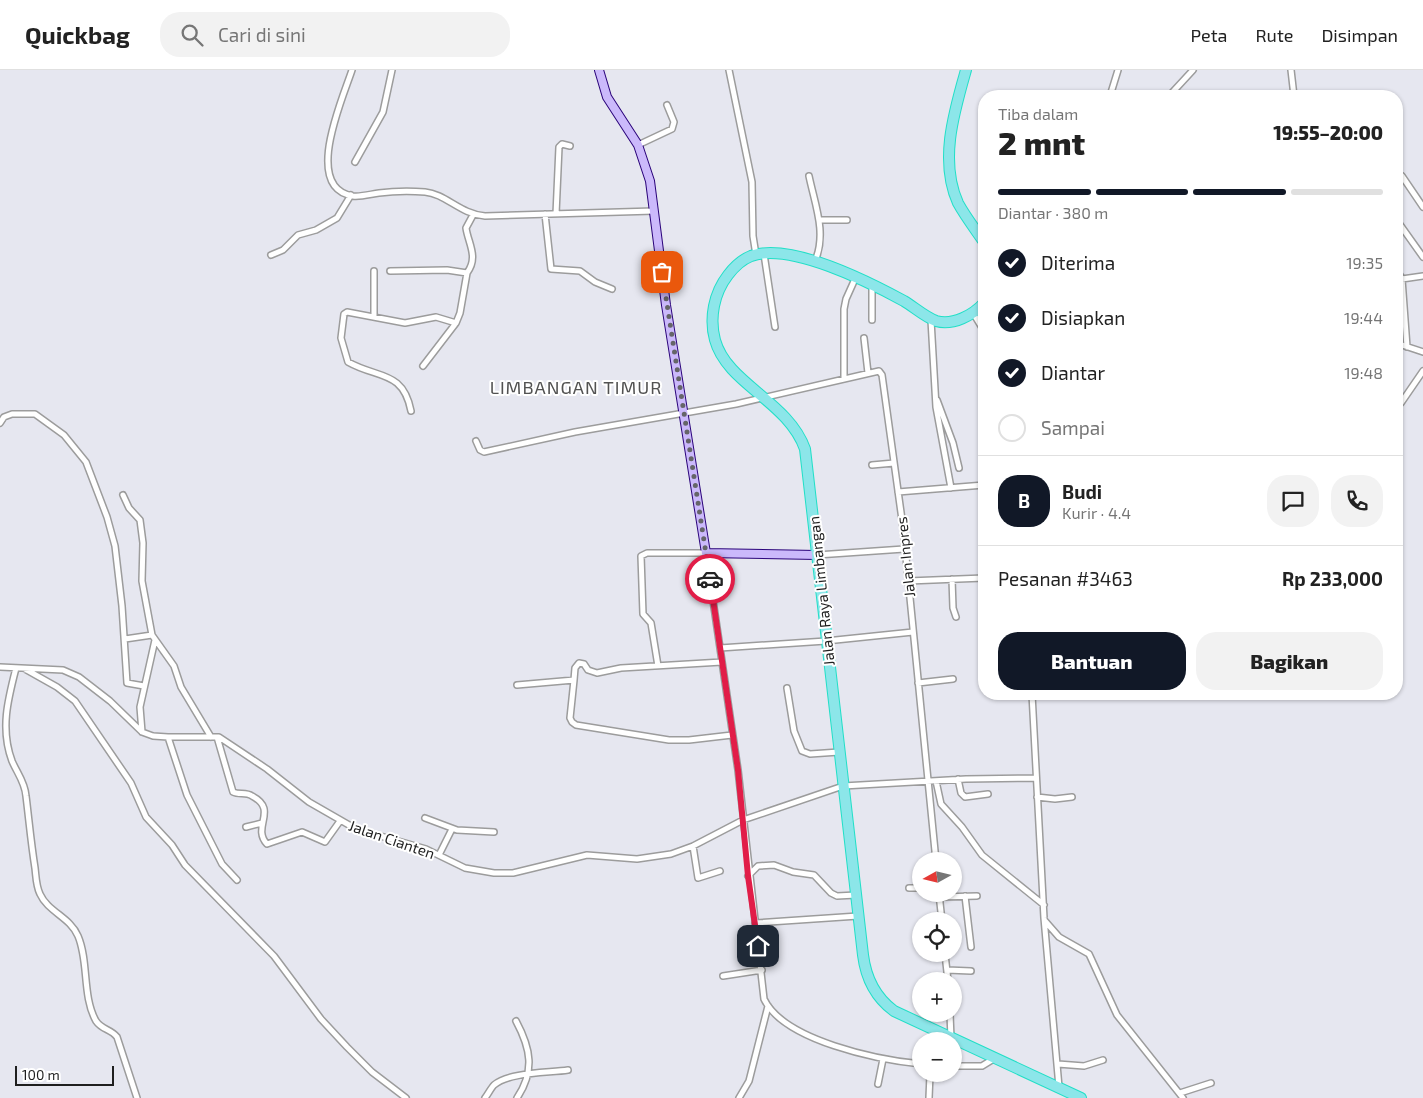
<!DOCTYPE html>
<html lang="id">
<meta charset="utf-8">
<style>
:root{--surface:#fff;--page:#f2f2f2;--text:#222;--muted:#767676;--line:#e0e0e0;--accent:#111827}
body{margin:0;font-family:"Exo 2",sans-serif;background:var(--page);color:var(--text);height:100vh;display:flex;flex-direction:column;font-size:19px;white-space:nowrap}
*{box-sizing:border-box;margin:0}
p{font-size:16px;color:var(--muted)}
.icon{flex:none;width:28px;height:28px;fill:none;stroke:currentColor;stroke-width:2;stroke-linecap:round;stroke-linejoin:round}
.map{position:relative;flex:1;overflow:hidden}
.details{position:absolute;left:978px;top:20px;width:425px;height:610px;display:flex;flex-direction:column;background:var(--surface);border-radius:20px;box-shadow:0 1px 4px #0004}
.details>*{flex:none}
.needle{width:32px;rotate:262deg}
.buttons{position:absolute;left:912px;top:782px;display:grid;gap:10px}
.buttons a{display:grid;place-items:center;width:50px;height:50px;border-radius:50%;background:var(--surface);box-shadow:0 1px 4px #0004;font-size:25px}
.scale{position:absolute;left:15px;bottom:12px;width:99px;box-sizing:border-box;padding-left:5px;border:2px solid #1f1f1f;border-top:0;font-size:14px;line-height:18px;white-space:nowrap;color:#1f1f1f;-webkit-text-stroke:4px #fff;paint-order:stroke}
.pin{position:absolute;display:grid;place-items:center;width:42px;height:42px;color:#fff;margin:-21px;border-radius:10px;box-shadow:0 2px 8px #0006}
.courier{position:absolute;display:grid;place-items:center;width:50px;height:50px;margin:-25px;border:4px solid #e11d48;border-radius:50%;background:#fff;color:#222;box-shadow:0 1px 6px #0007}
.head em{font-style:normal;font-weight:800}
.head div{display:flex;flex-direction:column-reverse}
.head{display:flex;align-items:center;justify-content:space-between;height:85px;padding:0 20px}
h1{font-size:32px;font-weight:800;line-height:38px}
.bar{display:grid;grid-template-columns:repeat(4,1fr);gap:8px 5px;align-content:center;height:60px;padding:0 20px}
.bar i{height:6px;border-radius:4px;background:var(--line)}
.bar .on{background:var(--accent)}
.bar p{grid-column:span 4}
.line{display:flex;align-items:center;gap:12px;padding:0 20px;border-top:1px solid var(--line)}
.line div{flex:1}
.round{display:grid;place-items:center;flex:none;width:52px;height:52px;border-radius:20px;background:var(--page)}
ol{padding:0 20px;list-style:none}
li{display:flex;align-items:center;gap:15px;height:55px}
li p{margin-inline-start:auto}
li .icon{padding:5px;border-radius:50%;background:var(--accent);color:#fff;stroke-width:4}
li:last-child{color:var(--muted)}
li i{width:28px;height:28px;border:2px solid var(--line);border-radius:50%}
.button{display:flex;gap:10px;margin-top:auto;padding:10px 20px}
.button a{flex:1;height:58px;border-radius:20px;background:var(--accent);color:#fff;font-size:20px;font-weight:800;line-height:58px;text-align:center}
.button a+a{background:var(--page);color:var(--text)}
header{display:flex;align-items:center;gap:30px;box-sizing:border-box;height:70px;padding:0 25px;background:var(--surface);border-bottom:1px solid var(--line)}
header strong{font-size:24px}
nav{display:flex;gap:28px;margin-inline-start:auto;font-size:18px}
.search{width:350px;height:45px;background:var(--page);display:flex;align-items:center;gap:12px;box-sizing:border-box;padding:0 18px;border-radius:20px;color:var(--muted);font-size:19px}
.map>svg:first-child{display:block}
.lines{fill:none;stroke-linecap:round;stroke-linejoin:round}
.street-casing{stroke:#9c9c9c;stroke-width:8}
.secondary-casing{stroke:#2a037a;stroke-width:10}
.highway-casing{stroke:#22dfc7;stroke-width:12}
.street{stroke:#fff;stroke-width:5}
.secondary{stroke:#cbb9fb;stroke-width:8}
.highway{stroke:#8ce6e9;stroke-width:10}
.done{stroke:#656568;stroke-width:5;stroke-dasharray:0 9}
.route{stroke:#e11d48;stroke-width:6}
.labels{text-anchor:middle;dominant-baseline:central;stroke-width:4;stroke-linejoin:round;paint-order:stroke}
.street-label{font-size:15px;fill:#1f1f1f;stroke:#fff}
.quarter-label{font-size:18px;letter-spacing:1px;fill:#525252;stroke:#fff}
</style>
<header>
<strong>Quickbag</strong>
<div class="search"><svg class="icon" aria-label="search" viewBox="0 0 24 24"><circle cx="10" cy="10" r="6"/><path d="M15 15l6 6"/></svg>Cari di sini</div>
<nav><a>Peta</a><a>Rute</a><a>Disimpan</a></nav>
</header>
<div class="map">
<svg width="1423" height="1028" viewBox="0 0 1423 1028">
<rect width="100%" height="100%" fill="#e6e7f0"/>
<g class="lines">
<defs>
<path id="street" d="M352,0C343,28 302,118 353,126C361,127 371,124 379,123C395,121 410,121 425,122C446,124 460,144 485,146L654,141
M729,0L752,112L753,166L756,185
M1291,0L1294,26
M1110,26L1118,0
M1169,26L1193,0
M638,75L672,59L674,52L667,35
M355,92L383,42L392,0
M809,106C815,135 827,163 815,191
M1402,106L1423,137
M545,144L551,199L580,201L595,212L612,219
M556,144L559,77L562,74L570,76
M1396,149L1423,187
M819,150H847
M764,184L775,257
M271,185L283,180L298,165L316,160L337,148L351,125
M1396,198L1402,209L1407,277
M374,201V247
M390,201L447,200L467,203C479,187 468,173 466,158L473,145
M1402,209L1423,206
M973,243L984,261
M872,250V216
M931,250L936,337L951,418
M864,268L868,303
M1396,273L1423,282
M1396,282L1401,275
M423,296L456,253
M844,309V239L846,229L855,209
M937,330L953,373L959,398
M1401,333L1423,301
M411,341C403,300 378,309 348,292L341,268L344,244L347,242L405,253L436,247L456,253L460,243L467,203
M0,353L4,347L12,344H35L64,365L86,392L107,447L115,476L122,536L127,613L144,616
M476,371L480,380L484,382L575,362L736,334L879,301L882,305L903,457L936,791
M872,395L894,393
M898,422L984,415
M123,425L129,438L140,450L143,473L142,511L152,565L174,596L181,617L211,667
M817,485L904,479
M952,509L953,538L956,547
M908,511L984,508
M125,569L152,565
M720,578L826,571L913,562
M658,596L651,553L643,544L641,486L647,483H706L738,700L764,929C784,971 879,990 921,994
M0,597L63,600L79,607L110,631L142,662L153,666L168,667H219L267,699L309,732L356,759L426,779L465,798L494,803H513L587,785L637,789L671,784L693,776L743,750L843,716L966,709L1036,708
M16,598C8,629 0,659 12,691C17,703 25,712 26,726C29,750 31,773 35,798C36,806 36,816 40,824C48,842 70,847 78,866C89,892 82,926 96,951C102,960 111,959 117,967L137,1028
M25,599L57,617L75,631L131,713L146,747L172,775L185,795L274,886L321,949L347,977L372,1002L406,1028
M574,610L575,598L579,593L584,594L588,600L597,603L621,598L722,592
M918,613L953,609
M517,615L574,610L570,648L572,652L576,655L669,670H689L732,665
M787,618L794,661L802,681L810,684L839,682
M1032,624L1044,848L1059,1017
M142,662L140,637L155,570
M168,667L187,725L222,794L237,810
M217,667L233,722C239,725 246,722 252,726C279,740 251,757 267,774L302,762L325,772L340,751
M958,709L961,723L965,727L988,724
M936,711L941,734L962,757L982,785L1044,835
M1037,727L1055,729L1072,727
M425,748L457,760L494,762
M246,757L262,753
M693,776L698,808L720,801
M439,785L452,759
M748,806L758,796L774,795L793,802L814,805L831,823L837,826L856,825
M909,818H921
M939,824L942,851
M965,826L971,877
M939,827L977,826
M1045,851L1059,867L1089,884L1117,945L1183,1028
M755,853L858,846
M945,884L948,911
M947,900L971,901
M723,906L762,900
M950,944L951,968
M516,951C531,979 535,1001 517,1028
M1058,994L1084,996L1103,990
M954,996H982L995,988
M878,1014L883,989
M1180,1023L1211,1013
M485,1028C488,1024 491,1018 494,1015C509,1002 549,1003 568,1000
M739,1028L749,1011L768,936
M929,1028L930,1004"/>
<path id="secondary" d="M599,0L607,27L638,75L650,111L666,235L706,483L817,485"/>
<path id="highway" d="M966,0C954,42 939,91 958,133C965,146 975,159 984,172
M984,233C973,245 953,256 936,251C925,247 914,237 904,231C869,212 790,172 751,186C741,190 734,197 728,205C714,223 709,248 715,270C727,314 788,331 805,379L863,885C866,909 875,927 894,941L1081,1028"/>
</defs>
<use href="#street" class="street-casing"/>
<use href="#secondary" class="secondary-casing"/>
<use href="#highway" class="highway-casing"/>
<use href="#street" class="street"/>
<use href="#secondary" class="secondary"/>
<use href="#highway" class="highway"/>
</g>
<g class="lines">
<path class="done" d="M662,202L710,509"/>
<path class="route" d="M710,509L738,700L748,806L758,876"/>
</g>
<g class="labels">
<g class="street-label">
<text transform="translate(905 487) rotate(-96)">Jalan Inpres</text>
<text transform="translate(821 521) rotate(-96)">Jalan Raya Limbangan</text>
<text transform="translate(392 769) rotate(19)">Jalan Cianten</text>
</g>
<g class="quarter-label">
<text x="576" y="317">LIMBANGAN TIMUR</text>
</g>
</g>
</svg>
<div class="buttons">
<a><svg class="needle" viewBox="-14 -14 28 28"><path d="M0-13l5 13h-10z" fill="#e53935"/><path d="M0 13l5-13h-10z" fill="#767676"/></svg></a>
<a><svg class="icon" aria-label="locate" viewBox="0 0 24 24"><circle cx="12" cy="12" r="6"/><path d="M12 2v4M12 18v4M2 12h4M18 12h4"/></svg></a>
<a>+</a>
<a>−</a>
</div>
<div class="scale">100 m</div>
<div class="pin" style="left:662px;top:202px;background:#ea580c"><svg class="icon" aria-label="bag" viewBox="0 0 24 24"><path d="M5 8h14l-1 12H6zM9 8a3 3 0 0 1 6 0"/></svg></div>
<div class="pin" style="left:758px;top:876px;background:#1f2937"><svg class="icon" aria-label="home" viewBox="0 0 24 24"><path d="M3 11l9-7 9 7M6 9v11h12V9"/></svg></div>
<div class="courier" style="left:710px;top:509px"><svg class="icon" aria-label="car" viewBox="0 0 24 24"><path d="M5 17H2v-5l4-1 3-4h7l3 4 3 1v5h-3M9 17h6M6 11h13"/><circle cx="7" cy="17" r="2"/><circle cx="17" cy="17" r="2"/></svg></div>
<section class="details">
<div class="head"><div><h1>2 mnt</h1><p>Tiba dalam</p></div><em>19:55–20:00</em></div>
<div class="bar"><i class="on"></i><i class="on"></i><i class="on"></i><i></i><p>Diantar · 380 m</p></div>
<ol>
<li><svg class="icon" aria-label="check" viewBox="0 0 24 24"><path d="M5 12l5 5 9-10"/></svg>Diterima<p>19:35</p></li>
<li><svg class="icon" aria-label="check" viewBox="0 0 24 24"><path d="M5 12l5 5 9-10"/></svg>Disiapkan<p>19:44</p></li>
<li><svg class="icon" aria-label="check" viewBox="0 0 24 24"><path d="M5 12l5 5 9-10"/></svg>Diantar<p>19:48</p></li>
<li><i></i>Sampai</li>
</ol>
<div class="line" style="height:90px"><b class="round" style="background:var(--accent);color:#fff">B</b><div><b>Budi</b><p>Kurir · 4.4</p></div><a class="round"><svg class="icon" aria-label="chat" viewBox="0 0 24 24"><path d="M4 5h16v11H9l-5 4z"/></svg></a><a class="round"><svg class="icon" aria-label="phone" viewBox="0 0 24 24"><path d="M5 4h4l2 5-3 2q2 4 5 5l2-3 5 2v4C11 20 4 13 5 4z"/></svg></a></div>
<div class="line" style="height:65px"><div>Pesanan #3463</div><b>Rp 233,000</b></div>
<div class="button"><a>Bantuan</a><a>Bagikan</a></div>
</section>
</div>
